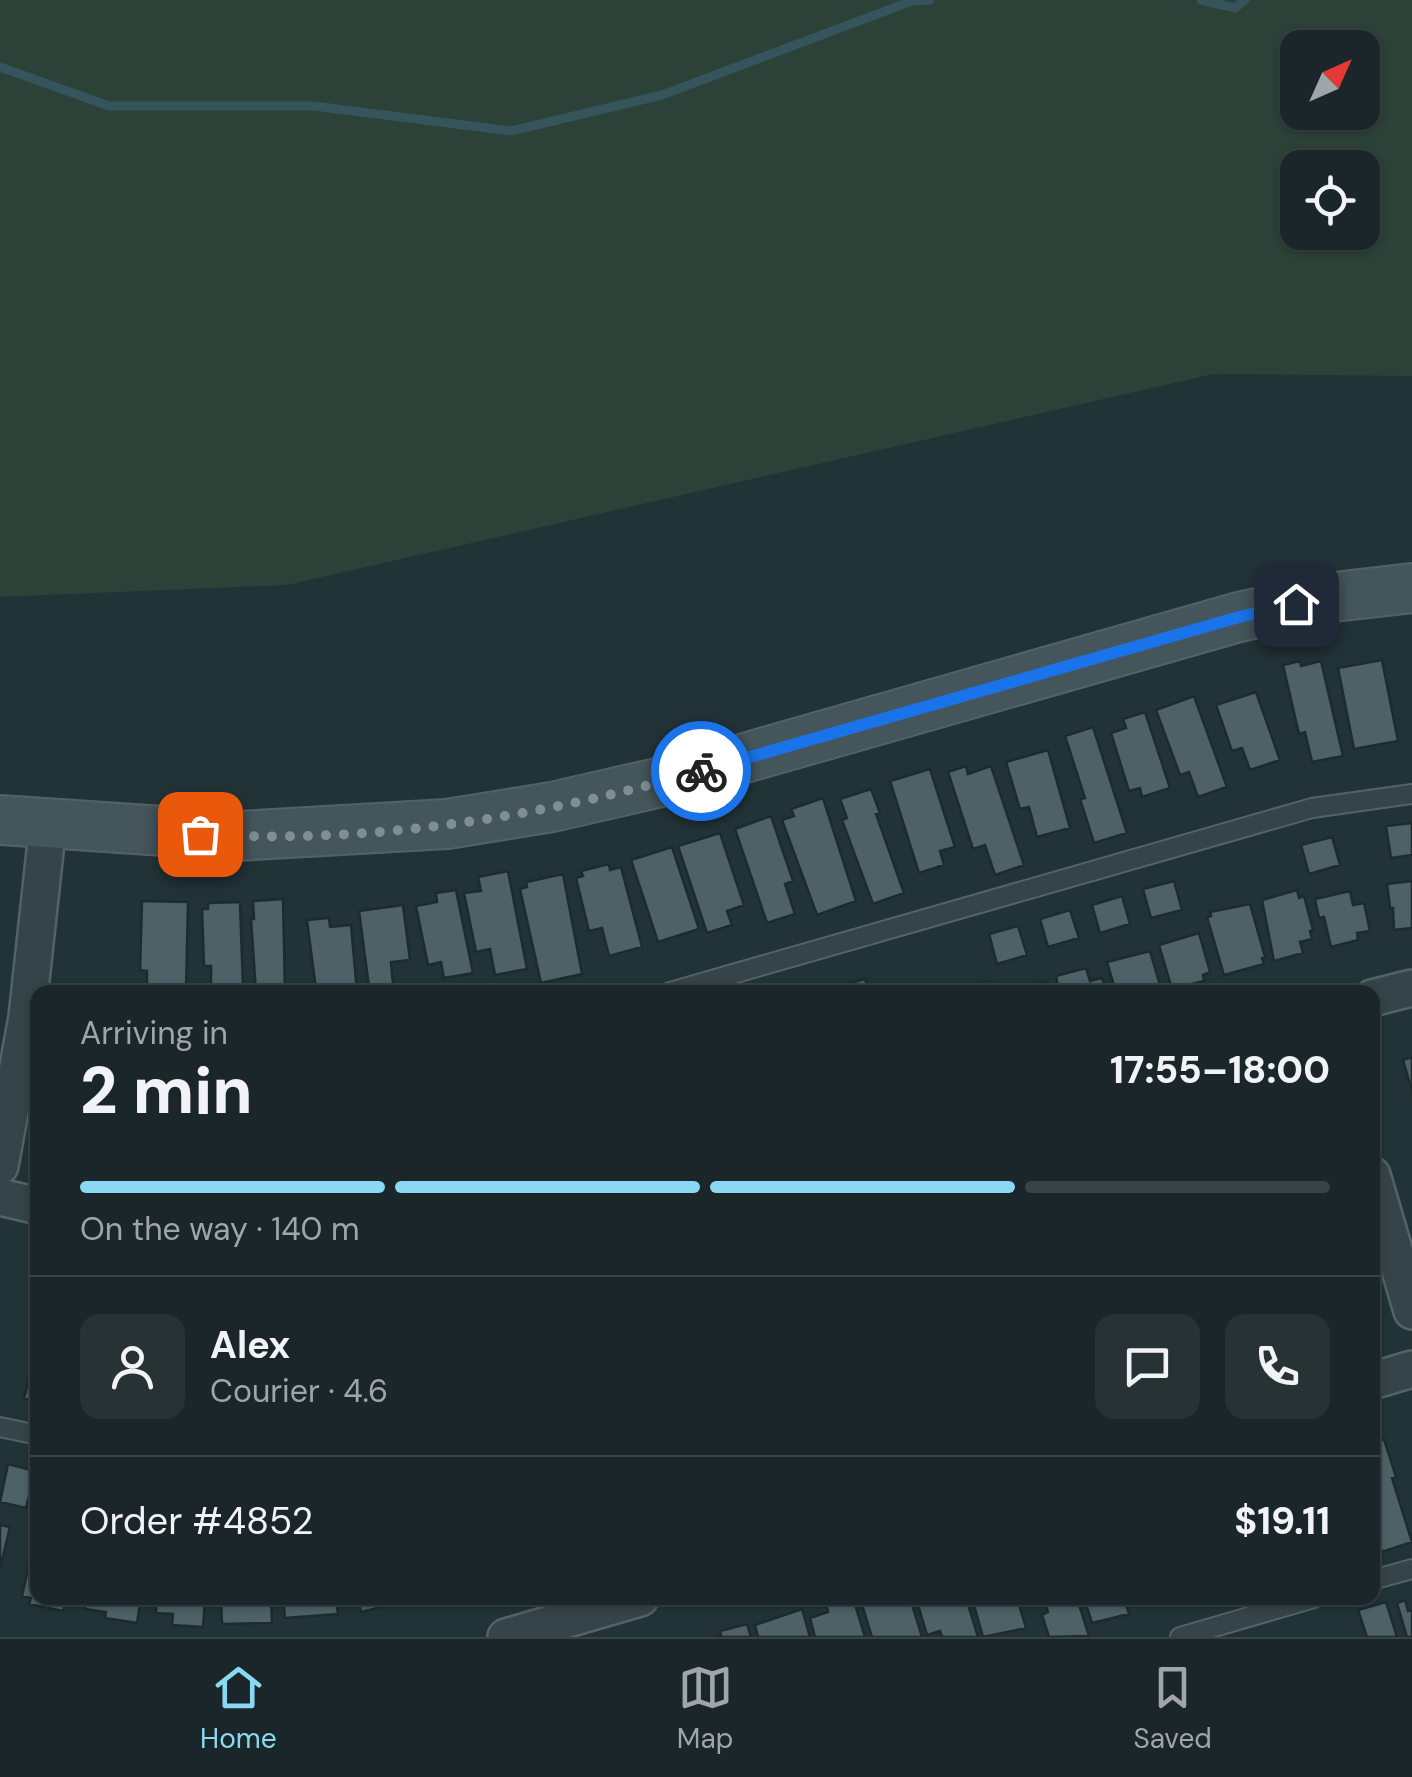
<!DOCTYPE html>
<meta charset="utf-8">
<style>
:root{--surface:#1a2629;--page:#273235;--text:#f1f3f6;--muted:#9fa5a8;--line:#384346;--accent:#88d9f1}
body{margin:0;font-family:"DM Sans",sans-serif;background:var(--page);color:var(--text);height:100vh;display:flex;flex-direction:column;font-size:38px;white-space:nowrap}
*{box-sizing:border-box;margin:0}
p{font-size:32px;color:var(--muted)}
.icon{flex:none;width:55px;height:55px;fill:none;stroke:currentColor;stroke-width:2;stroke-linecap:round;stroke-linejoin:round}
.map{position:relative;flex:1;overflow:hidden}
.sheet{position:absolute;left:30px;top:985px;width:1350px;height:620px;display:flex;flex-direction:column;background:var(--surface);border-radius:20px;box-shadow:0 2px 8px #0004,0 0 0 2px var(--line)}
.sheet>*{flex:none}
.needle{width:65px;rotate:45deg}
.buttons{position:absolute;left:1280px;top:30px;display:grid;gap:20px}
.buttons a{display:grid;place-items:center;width:100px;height:100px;border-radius:20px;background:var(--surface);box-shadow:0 2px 8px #0004,0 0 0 2px var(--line);font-size:50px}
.pin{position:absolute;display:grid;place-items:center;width:85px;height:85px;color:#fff;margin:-42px;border-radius:20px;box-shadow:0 5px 15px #0006}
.courier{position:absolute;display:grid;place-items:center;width:100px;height:100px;margin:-50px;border:8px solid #1a73e8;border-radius:50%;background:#fff;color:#222;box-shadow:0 2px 12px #0007}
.summary em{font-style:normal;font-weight:800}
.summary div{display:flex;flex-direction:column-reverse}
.summary{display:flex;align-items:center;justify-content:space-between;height:170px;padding:0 50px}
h1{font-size:65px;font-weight:800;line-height:75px}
.bar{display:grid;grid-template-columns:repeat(4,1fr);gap:15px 10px;align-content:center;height:120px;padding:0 50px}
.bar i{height:12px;border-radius:8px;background:var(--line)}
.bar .active{background:var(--accent)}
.bar p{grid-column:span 4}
.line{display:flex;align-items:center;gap:25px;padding:0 50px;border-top:2px solid var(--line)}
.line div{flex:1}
.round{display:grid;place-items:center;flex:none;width:105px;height:105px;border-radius:20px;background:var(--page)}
.tab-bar{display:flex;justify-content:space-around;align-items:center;height:140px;border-top:2px solid var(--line);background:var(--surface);font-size:28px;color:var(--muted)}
.tab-bar a{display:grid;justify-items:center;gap:5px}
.tab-bar .active{color:var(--accent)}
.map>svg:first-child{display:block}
.green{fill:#2c4138;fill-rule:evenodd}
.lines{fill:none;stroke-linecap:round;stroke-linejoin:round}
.stream{stroke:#35545c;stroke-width:9}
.building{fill:#4d6166;stroke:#1d2b2e;stroke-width:2.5}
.lane-casing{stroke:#536265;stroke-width:22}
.street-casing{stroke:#536265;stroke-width:40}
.secondary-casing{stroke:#536265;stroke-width:52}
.lane{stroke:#354448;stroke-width:18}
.street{stroke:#354448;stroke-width:35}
.secondary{stroke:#44555b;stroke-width:48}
.done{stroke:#7e8e93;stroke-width:10;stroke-dasharray:0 18}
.route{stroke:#1a73e8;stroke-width:12}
</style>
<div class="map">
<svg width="1412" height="1637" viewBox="0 0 1412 1637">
<rect width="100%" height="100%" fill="#223337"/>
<path class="green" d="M0,0H1412V376L1213,374L287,585L0,597ZM1298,48H1362V112H1298ZM1298,168H1362V232H1298Z"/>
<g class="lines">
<path class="stream" d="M1201,0L1235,8L1245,0
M0,67L109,106H314L511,131L662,95L912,1L930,0"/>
</g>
<path class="building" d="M1382,660L1398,741L1354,749L1338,668Z
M1300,661L1301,666L1321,661L1343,756L1312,762L1305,732L1299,734L1283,665Z
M1256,692L1280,760L1250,770L1242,748L1232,751L1216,705Z
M1194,696L1227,787L1198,797L1189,772L1180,775L1156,710Z
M1145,712L1170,788L1142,797L1140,788L1129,791L1111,733L1126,728L1123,719Z
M1093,727L1127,833L1094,843L1080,799L1085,798L1065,736Z
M1048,750L1070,828L1037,837L1029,807L1020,809L1006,762Z
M966,766L968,774L991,766L1024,865L995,875L985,845L973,849L948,772Z
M930,769L955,847L940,851L944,865L919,873L890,781Z
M871,789L880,813L876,814L904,893L873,904L842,820L847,818L840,799Z
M823,798L856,901L817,915L782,820L794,816L791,809Z
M771,816L793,881L785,884L795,914L767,923L735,829Z
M1412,823V855L1391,858L1386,826Z
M720,833L744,905L727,911L732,925L707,933L678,846Z
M1332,837L1340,865L1309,874L1301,845Z
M672,847L699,929L658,942L631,860Z
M609,864L610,870L621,867L642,947L609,956L602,928L589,931L576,878L583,876L581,871Z
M508,871L527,969L495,975L490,949L476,952L464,893L481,891L478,877Z
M563,874L582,974L541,983L520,889L527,887L526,882Z
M1174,881L1182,910L1151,918L1143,889Z
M1412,881V928L1394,930L1393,908H1390L1387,884Z
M456,890L473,973L444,978L441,962L428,965L416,906L437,902L436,893Z
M1297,890L1299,898L1304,896L1313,930L1310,931L1312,939L1300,942L1303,953L1274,961L1262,900Z
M1350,891L1353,905L1364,903L1370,931L1357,933L1358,940L1331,947L1324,917L1319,918L1315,899Z
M1122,896L1130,924L1100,933L1092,905Z
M283,899L285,992H256L251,919H254L253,901Z
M142,901L188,902L186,992H147V971L140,970Z
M240,902L243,986L211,987V966H204L202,909H208V903Z
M1250,904L1265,957L1262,958L1264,964L1224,975L1207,917L1211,916L1210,912Z
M403,905L410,960L391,962L393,984L369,987L359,911Z
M1070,910L1079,938L1048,947L1040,919Z
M329,918L330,927L351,925L357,992L316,990L307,920Z
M1018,926L1027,955L997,964L989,934Z
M1199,933L1210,972L1203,975L1204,981L1172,989L1159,945Z
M1150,951L1161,989L1116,992L1107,962Z
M1086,968L1090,981L1102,978L1106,992L1059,991L1056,976Z
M865,979L869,992H836L835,987Z
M991,981L994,992H950L953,988Z
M1046,981L1049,992H1005V991Z
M1412,1057V1091L1403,1060Z
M38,1294V1327L30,1325Z
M32,1368L38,1369V1401L24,1398Z
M1384,1439L1396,1477L1392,1478L1412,1542L1382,1552L1372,1522V1442Z
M8,1464L35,1471L26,1508L0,1502Z
M0,1525L10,1527L0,1569Z
M36,1533L38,1598H66L63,1611L29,1604L31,1598L22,1596Z
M87,1598H141L137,1623L105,1618L106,1612L85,1609Z
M157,1598H205L203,1627L172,1625L173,1614L156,1613Z
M221,1598H271L272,1623L222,1624Z
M283,1598H336L338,1614L285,1618Z
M358,1598H405L406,1601L361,1612Z
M845,1598H853L865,1637H815L810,1618L828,1612L826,1603Z
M860,1598H910L922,1637H872Z
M916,1598H966L978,1637H942L940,1631L927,1635Z
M972,1598H1017L1026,1628L983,1637Z
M1043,1598H1077L1089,1636L1049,1637L1042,1615L1048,1612Z
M1084,1598H1124L1129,1614L1092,1623Z
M1405,1600L1408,1611L1412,1610V1637H1407L1397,1603Z
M1386,1602L1397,1637H1367L1358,1610Z
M802,1609L810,1637H758L755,1625Z
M747,1624L751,1637H715L721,1635L720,1631Z"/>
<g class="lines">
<defs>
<path id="lane" d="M670,992L1312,808L1412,794
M0,1427L38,1435
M1372,1580L1412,1569
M1180,1637L1314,1598"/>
<path id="street" d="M1372,998L1412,988
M0,1166L27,1017L48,824
M1372,1175L1412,1311
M0,1197L38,1206
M1372,1381L1412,1369
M506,1637L640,1598"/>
<path id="secondary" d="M0,820L238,836L447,824L552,807L657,783L1239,617L1325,598L1412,588"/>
</defs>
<use href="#lane" class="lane-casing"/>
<use href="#street" class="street-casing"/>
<use href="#secondary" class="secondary-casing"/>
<use href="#lane" class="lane"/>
<use href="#street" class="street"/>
<use href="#secondary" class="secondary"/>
</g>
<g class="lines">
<path class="done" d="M200,834C367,845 541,817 701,771"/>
<path class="route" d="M701,771L1239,617L1296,604"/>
</g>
</svg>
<div class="buttons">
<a><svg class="needle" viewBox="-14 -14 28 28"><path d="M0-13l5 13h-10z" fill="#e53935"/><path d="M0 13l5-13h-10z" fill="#9fa5a8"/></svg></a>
<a><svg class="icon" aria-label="locate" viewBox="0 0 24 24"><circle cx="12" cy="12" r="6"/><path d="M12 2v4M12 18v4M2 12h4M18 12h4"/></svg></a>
</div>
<div class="pin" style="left:200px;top:834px;background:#ea580c"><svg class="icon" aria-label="bag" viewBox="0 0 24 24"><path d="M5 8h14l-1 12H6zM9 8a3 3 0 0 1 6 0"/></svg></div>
<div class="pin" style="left:1296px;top:604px;background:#1f2937"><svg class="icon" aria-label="home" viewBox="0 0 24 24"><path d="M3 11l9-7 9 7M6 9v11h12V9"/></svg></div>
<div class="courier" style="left:701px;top:771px"><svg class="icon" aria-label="bike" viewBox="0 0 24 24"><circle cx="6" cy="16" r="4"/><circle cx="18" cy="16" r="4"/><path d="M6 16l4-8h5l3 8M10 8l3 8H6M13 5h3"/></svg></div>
<section class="sheet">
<div class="summary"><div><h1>2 min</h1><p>Arriving in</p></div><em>17:55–18:00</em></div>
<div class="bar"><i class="active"></i><i class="active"></i><i class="active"></i><i></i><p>On the way · 140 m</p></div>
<div class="line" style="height:180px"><a class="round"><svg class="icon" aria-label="person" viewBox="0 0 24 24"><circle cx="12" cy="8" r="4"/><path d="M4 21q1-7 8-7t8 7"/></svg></a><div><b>Alex</b><p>Courier · 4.6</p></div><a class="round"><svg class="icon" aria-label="chat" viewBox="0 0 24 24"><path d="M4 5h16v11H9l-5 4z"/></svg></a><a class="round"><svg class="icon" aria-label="phone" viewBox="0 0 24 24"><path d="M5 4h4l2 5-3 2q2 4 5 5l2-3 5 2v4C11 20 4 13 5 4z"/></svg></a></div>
<div class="line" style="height:130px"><div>Order #4852</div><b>$19.11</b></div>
</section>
</div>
<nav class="tab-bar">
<a class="active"><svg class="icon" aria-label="home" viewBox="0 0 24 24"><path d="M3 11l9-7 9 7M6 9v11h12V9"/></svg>Home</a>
<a><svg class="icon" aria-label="map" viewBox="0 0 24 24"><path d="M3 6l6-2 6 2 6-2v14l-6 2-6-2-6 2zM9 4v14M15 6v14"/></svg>Map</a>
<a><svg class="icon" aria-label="saved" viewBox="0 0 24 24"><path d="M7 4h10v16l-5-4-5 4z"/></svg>Saved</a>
</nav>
